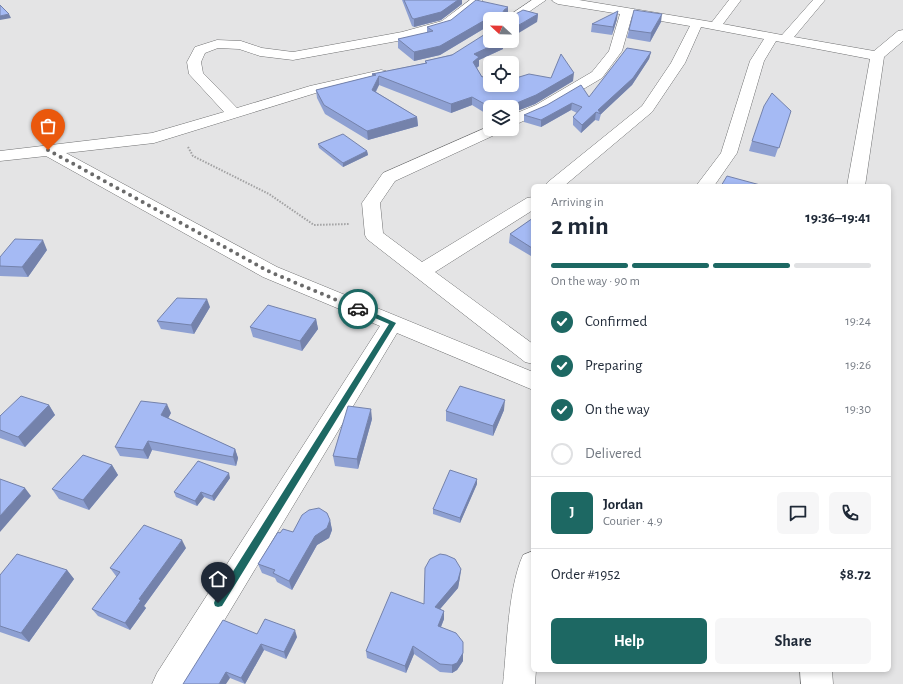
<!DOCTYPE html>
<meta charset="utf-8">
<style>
:root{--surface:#fff;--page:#f6f6f7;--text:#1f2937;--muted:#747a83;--line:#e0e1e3;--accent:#1d6863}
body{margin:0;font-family:"Alegreya Sans",sans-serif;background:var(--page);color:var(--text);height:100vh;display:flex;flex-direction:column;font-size:15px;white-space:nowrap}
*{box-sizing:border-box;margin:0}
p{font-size:13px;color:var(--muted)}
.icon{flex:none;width:22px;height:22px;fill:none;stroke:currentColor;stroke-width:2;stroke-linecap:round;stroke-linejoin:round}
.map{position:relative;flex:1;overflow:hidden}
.drawer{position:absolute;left:531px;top:184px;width:360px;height:488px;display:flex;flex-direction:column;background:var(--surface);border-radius:6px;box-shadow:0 2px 6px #0003}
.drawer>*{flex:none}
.needle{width:26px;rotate:292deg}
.fabs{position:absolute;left:483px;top:12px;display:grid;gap:8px}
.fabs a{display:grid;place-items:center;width:36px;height:36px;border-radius:6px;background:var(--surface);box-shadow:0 2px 6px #0003;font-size:20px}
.pin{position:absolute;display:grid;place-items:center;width:34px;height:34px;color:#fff;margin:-41px -17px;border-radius:50% 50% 50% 0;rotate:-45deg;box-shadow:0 0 4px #0007}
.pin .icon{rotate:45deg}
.courier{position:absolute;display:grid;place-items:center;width:40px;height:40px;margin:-20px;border:3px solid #1d6863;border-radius:50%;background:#fff;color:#222;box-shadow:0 1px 5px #0007}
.overview em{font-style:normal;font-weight:600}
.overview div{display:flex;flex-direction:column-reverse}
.overview{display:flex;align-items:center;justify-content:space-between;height:68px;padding:0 20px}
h1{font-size:26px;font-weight:600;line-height:30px}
.bar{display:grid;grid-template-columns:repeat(4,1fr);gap:6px 4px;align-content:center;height:48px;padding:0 20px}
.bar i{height:5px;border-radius:3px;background:var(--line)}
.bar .current{background:var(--accent)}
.bar p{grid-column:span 4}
.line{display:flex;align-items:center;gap:10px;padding:0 20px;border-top:1px solid var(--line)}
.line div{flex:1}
.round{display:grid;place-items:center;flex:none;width:42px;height:42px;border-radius:6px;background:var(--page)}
ol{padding:0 20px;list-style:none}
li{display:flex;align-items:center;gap:12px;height:44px}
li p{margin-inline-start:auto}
li .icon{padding:4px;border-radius:50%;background:var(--accent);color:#fff;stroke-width:4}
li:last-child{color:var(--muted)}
li i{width:22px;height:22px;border:2px solid var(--line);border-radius:50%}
.action{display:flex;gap:8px;margin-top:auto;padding:8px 20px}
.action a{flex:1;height:46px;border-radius:6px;background:var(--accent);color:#fff;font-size:16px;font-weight:600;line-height:46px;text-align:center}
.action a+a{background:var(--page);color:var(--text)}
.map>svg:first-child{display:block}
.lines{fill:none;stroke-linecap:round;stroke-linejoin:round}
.street-casing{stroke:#707172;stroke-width:1}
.path{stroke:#a1a1a2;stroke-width:2;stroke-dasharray:1.5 1.5;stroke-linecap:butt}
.street{fill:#fff;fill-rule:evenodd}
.wall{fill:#8ea0d2}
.shaded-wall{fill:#7482ab}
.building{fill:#a5baf4;stroke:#7482ab}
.route{fill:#1d6863}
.done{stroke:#6a6a6a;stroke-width:4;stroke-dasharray:0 7.2}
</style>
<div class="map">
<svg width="903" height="684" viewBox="0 0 903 684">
<rect width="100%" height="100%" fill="#e4e4e5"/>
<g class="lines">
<defs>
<path id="street" d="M470,0H483L450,27L403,40L293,60L260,56L239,49L218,48L205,53L201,62L203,73L237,108L310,86L381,70L386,71L388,74L386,77L319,92L154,143L66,153L277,267L533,372V390L397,333L186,684H152L157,673L380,326L263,277L46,156L0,161V151L152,133L224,112L189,74L187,62L195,47L217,40L241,41L262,48L293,52L402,32L442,21Z
M532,0H546L514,22H512V19H504Z
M552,0H579L712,22L729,0H741L723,24L782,35L813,0H825L794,37L874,51L898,31L903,30V41L884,57L865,186H847L870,59L776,41L764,61L737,153L714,186H696L721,153L750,61L764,39L701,27L685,63L652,112L564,186H545L548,182L642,106L671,63L690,26L632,16L622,51L602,78L546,111L512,126V115L536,105L592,72L609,51L620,14L558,4L554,2Z
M490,126V129H503L501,132L395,181L380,203L383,233L422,262L527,198L533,197V210L435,272L533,344V364L525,362L367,239L365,235L362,203L383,173Z
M533,551V670H536L535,684H503C507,646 508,588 523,555Z
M800,670H832L833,684H801Z"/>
</defs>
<use href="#street" class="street-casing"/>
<path class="path" d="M188,147L193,156L269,194L314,225L350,224"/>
<use href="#street" class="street"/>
</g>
<path class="wall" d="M402,0H462V4L441,20L414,27L412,26Z
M508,12L512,16L538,14L537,22L512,19L485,28L440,55L414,61L398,48V39L427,33V27Z
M617,19L612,35L591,32L592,24Z
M661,22L650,42L627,38L629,30Z
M503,42V49L479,60V66L477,68L482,77L516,78L573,81L535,104L512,113V107H490V116L472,105L451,113L379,85L376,92L417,117L418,126L368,140L325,114L317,98L316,90L372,76V74L425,63V61Z
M651,52L649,59L632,85L601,114L599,121L595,120L581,133L573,125V117L577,113L571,110L541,127L524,122V115L589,97Z
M791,111L775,157L749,151L752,141Z
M318,144L367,151L368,155L343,167L319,148Z
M533,218V255L531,256L509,243L510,234Z
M47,250L28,277L0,276V257Z
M210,307L194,334L161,329L157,321Z
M316,319L318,329L302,351L253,337L250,327Z
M49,405L55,415L25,447L0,438V416Z
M504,410L493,436L446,421V411Z
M171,413L168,418L235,449L238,458L236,466L152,450L148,459L120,456L115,447Z
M372,419L358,469L335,466L333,456Z
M112,465L118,475L89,510L59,499L52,489Z
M230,478L214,501L204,497L197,506L176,497L174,492Z
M477,484L460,523L433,514V509Z
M330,520L332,530L329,538L317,545L292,590L277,582L275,578L262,573L258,564L280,533L293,532Z
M186,548L144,606L146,608L130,630L98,616L92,609L117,577L116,576L110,568Z
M461,569L460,577L458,588L440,609L444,611V619L441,627L463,653V661L457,670L452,673L440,672L414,654L406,673L367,658L366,651L424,604Z
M67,570L74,579L29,642L0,632V575Z
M257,634L297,637L286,659L264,650L245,684L230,678L183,684Z"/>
<path class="shaded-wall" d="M458,0H462V4L441,20L414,27V19Z
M508,7V15L503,18L504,10Z
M618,11L617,19L612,35L613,27Z
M9,14L11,18L0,20V16Z
M538,14L537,22L512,37V29Z
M662,14L661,22L650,42L651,33Z
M490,19V27L485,28L440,55L414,61V52L485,20Z
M496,41H505L503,42V49L479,60V66L473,70L474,54Z
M651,52L649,59L632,85L601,114L598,110Z
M574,73L573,81L535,104L512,113V105Z
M379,76V85L372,98V90Z
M472,97V105L451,113V104Z
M572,103L571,110L541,127V120Z
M596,112L595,120L581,133L582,125Z
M417,117L418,126L368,140L367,131Z
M367,151L368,155L343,167V163Z
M43,240L47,250L28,277L22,267Z
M533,247V255L531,256L532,248Z
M207,299L210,307L194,334L191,325Z
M316,319L318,329L302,351L300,341Z
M505,400L504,410L493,436V426Z
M167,404L171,413L165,424L161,415Z
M49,405L55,415L25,447L18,437Z
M371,409L372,419L358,469L357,459Z
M148,441L152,450L148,459L143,450Z
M235,449L238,458L236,466L233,457Z
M112,465L118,475L89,510L83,500Z
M229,473L230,478L214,501L212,496Z
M477,479V484L460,523V518Z
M25,488L31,496L0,532V516Z
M201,492L204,497L197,506L195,501Z
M330,520L332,530L329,538L317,545L292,590L289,581L315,536Z
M182,540L186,548L144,606L146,608L130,630L125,623L139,599Z
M461,569L460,577L458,588L435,615V607Z
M67,570L74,579L29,642L21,633Z
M444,611V619L438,634V626Z
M295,630L297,637L286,659L284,652Z
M261,644L264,650L245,684L241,678Z
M413,646L414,654L406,673L405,666Z
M463,653V661L457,670L452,673V665Z
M226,672L230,678L226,684H219Z"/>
<path class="building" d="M404,0H458L441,12L414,19L412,18Z
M476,0L508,7L504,10L503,12L511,13L512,16L523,10L538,14L512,29V19H491L485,20L440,46L414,52L398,39L433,31L427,27L451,20Z
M0,5L9,14L0,16Z
M634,10L662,14L651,33L629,30Z
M618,11L613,27L592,24Z
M490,31V41H502L474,54L479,57L473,62L482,77L490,73V85H512V75L516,78L529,74L551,78L561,54L574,73L536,95L512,105V107H490L472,97L451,104L379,76L372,90L417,117L367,131L324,105L316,90L376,75L372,74L427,63L425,61L452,55Z
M627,48L651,52L633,78L598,110L601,114L596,112L582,125L573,117L582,107L572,103L541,120L524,115L547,105L581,85L589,97Z
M772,93L791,111L779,148L752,141L764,106Z
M343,134L367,151L343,163L318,144Z
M727,176L764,186H721Z
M533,218V247L532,248L510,234Z
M15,239L43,240L22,267L0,266V257Z
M177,298L207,299L191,325L157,321Z
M268,305L316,319L300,341L250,327Z
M460,386L505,400L493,426L446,411Z
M21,396L49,405L18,437L0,430V416Z
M141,401L167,404L161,415L235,449L233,457L148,441L143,450L115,447Z
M348,406L371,409L357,459L333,456Z
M83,455L112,465L83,500L52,489Z
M198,461L229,473L212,496L201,492L195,501L174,492Z
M450,470L477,479L460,518L433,509Z
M0,479L25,488L0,516Z
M319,508L327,513L330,520L327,528L315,536L289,581L273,573L275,570L258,564L278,532L280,533L283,529L293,532L302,515L309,510Z
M144,525L182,540L139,599L141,600L125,623L92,609L120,572L110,568Z
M17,554L67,570L21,633L0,626V575Z
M440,554L446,555L455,559L461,569L458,580L435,607L444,611L438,626L456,633L463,642V653L457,663L452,665L440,664L413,646L405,666L366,651L391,592L424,604L425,568L430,559Z
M265,619L295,630L284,652L261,644L241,678L226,672L219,684H183L223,620L257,634Z"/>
<path class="route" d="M356,307H361L396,323L222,606L218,607L215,606L214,603L215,600L389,324L356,310Z"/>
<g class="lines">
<path class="done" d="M48,150L270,272L358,309"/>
</g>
</svg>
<div class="fabs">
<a><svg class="needle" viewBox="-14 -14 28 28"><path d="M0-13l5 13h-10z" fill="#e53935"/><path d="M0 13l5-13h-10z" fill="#747a83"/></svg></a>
<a><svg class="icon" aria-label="locate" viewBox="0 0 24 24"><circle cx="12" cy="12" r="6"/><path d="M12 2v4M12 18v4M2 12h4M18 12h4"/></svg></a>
<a><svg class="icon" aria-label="layers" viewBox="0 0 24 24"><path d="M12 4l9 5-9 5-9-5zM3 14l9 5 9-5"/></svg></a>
</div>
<div class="pin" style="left:48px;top:150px;background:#ea580c"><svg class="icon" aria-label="bag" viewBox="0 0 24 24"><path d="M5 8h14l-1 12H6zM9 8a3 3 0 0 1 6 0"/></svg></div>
<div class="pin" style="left:218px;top:603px;background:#1f2937"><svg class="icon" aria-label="home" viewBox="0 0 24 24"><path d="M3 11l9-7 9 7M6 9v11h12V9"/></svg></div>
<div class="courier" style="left:358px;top:309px"><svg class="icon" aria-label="car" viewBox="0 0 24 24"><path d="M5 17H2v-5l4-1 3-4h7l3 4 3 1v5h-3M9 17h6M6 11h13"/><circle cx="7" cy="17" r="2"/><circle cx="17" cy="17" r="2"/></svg></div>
<section class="drawer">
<div class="overview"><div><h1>2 min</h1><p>Arriving in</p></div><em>19:36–19:41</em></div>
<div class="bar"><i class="current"></i><i class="current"></i><i class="current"></i><i></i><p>On the way · 90 m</p></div>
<ol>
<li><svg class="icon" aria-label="check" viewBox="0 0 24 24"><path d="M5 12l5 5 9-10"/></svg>Confirmed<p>19:24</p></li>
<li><svg class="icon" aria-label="check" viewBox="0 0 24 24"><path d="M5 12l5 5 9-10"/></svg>Preparing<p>19:26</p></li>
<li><svg class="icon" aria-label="check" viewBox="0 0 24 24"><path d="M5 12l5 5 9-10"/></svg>On the way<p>19:30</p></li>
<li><i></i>Delivered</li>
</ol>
<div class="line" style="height:72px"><b class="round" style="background:var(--accent);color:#fff">J</b><div><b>Jordan</b><p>Courier · 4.9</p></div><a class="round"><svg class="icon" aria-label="chat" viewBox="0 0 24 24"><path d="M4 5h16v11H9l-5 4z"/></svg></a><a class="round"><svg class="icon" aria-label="phone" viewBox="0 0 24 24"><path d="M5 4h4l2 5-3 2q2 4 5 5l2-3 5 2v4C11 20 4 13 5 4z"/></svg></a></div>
<div class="line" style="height:52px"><div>Order #1952</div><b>$8.72</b></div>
<div class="action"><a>Help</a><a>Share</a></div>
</section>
</div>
